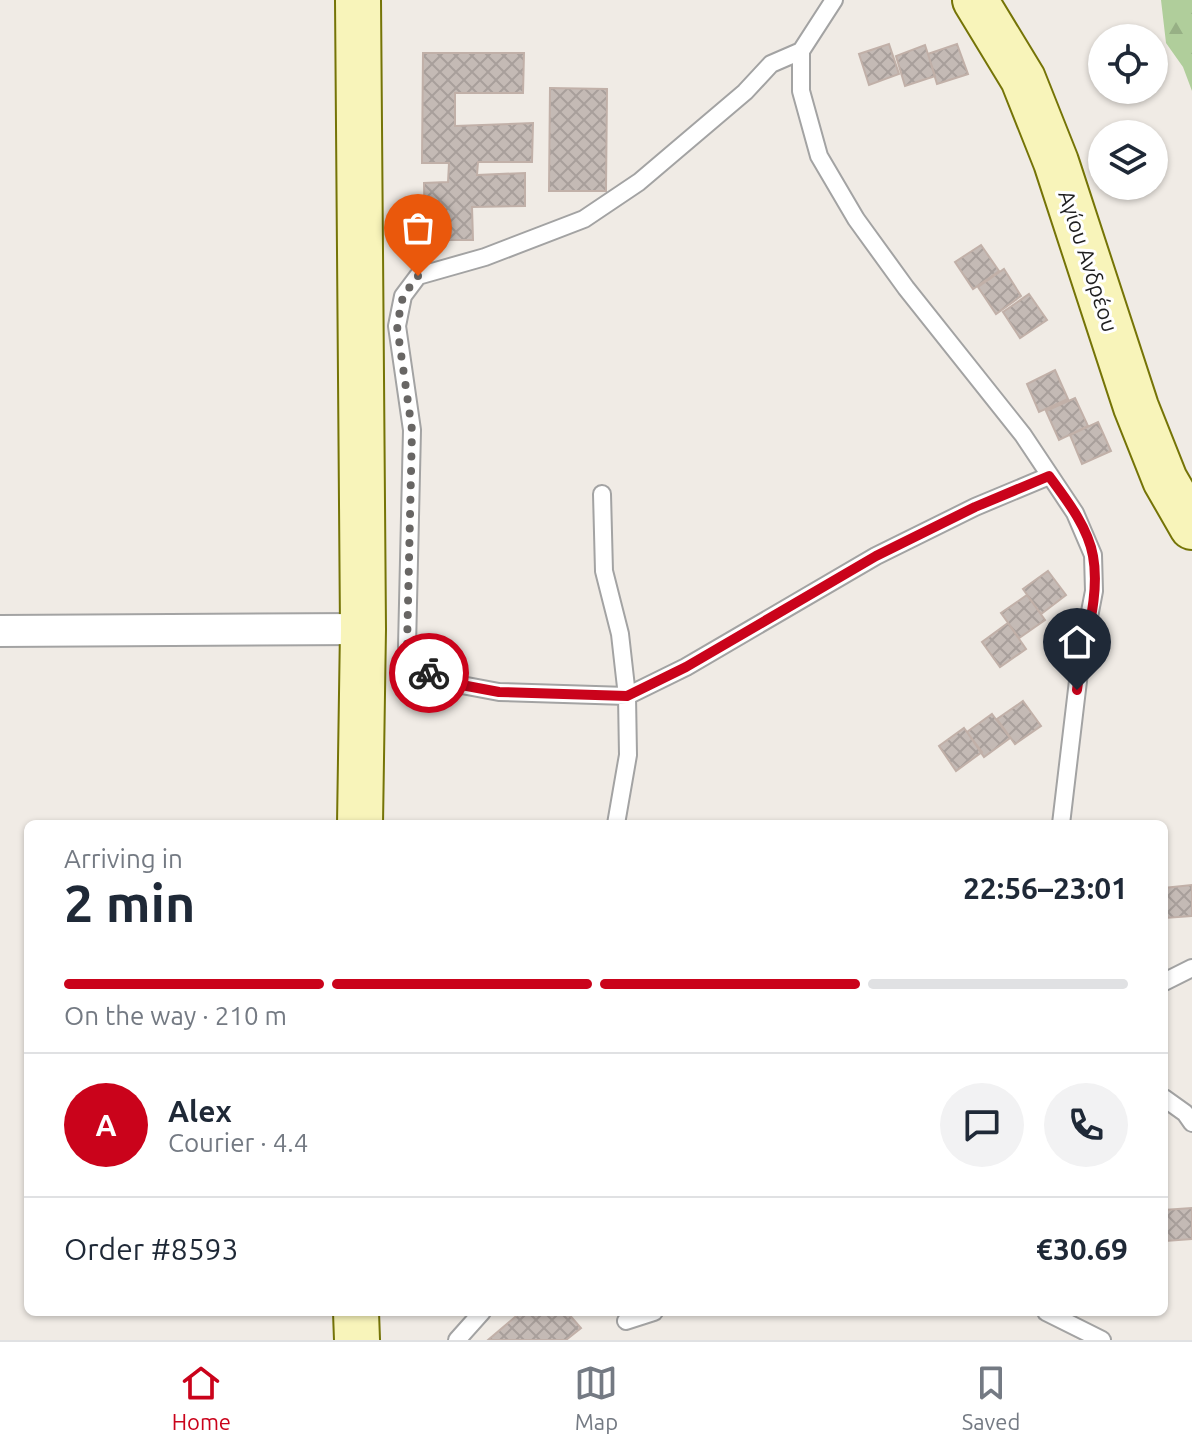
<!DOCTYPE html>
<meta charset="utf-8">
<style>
:root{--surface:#fff;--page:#f2f2f3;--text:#1f2937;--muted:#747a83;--line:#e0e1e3;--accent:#ca031b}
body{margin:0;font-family:Ubuntu,sans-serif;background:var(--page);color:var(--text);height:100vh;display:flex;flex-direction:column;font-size:30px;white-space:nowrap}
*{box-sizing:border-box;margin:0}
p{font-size:26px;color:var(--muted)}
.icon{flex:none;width:44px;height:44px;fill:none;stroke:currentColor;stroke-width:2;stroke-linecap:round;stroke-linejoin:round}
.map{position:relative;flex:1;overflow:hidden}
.side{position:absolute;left:24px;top:820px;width:1144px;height:496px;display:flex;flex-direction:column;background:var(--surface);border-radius:12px;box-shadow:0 2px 6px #0004}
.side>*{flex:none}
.tools{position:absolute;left:1088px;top:24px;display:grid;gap:16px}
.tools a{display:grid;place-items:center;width:80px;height:80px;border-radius:50%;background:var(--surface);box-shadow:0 2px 6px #0004;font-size:40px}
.pin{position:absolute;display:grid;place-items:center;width:68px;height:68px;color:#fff;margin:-82px -34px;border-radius:50% 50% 50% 0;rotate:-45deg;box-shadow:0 0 8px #0007}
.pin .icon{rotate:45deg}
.courier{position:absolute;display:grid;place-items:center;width:80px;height:80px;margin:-40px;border:6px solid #ca031b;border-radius:50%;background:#fff;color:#222;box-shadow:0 2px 10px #0007}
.overview em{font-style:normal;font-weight:600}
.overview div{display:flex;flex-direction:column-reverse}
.overview{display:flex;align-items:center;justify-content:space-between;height:136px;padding:0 40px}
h1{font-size:52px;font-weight:600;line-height:60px}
.bar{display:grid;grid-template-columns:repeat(4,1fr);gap:12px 8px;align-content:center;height:96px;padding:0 40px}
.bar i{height:10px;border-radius:6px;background:var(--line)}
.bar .active{background:var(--accent)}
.bar p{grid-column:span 4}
.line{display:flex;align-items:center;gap:20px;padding:0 40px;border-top:2px solid var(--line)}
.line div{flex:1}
.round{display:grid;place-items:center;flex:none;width:84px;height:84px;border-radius:42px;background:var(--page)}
.dock{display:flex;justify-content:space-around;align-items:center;height:112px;border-top:2px solid var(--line);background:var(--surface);font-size:22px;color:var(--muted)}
.dock a{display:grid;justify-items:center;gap:4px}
.dock .active{color:var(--accent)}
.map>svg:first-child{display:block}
.forest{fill:url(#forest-firs)}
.building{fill:url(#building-cross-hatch);stroke:#c1b0a8;stroke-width:2}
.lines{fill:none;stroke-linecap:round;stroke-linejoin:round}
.lane-casing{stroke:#a3a3a3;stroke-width:20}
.street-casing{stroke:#a3a3a3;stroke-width:34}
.secondary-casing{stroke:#757407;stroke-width:48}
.lane{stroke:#fff;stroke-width:16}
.street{stroke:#fff;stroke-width:30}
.secondary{stroke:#f8f4ba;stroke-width:44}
.done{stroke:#686664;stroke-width:8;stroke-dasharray:0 14.4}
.route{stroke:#ca031b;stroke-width:10}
.labels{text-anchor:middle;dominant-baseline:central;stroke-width:6;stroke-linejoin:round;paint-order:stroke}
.street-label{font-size:22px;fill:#1f1f1f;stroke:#fff}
</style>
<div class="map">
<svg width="1192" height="1340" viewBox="0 0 1192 1340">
<defs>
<pattern id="forest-firs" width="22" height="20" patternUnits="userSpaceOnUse" patternTransform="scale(2)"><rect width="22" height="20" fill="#b0ce9b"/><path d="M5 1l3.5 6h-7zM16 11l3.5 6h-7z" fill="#97b085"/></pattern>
<pattern id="building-cross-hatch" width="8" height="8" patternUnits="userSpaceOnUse" patternTransform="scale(2)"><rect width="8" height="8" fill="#c4bab5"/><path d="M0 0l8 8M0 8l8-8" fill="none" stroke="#a89f9b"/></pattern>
</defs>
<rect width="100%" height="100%" fill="#f0ebe5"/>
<path class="forest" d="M1161,0H1192V91L1183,67L1166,43Z"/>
<path class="building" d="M889,44L899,74L869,85L859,54Z
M957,44L968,74L937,84L928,54Z
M925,45L935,76L905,86L896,56Z
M423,53H524L523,93H455V126L533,123L532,162H478L477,175L525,173V206L472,207L473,240H425L424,183L448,182L449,163H422Z
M550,88L607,89L606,191H549Z
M981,245L999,271L973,289L955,262Z
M1004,269L1021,296L996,314L978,287Z
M1029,294L1047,320L1020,338L1003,312Z
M1055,370L1068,399L1039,412L1027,384Z
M1075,398L1088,426L1059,440L1046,411Z
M1098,422L1111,451L1082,464L1070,435Z
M1048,571L1066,595L1041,614L1023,589Z
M1027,595L1045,620L1019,638L1001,613Z
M1008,623L1026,649L1000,667L982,642Z
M1023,701L1041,726L1015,744L997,719Z
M992,714L1010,738L984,757L967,732Z
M964,728L982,752L956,771L939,746Z
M1192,885V916L1165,918L1164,888Z
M1192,1208V1239L1166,1241L1164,1210Z
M521,1312H567L581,1328L566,1340H488Z"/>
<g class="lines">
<defs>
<path id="lane" d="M834,0L801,51V91L819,156L856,219L906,288L1023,435L1075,513L1093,555L1094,591L1080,664L1061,824
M801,51L771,64L745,92L639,182L584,219L485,257L418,276L403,296L397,326L412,430L407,647L416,663L451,683L499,692L627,696L686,667L876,556L975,507L1049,476
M602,494L604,571L620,634L627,696L628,755L616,824
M1164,982L1192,968
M1164,1098L1185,1113L1192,1123
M1046,1312L1102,1340
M626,1321L654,1312
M457,1340L482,1312"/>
<path id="street" d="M0,631L363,629"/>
<path id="secondary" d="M358,0L363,629L360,824
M975,0L1023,79L1056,162L1136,407L1165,480L1192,527
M356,1312L357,1340"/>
</defs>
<use href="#lane" class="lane-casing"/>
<use href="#street" class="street-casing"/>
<use href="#secondary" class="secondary-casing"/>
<use href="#lane" class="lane"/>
<use href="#street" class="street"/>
<use href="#secondary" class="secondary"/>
</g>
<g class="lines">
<path class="done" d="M418,276L403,296L397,326L412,430L407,647L416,663L429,673"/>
<path class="route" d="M429,673L451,683L499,692L627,696L686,667L876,556L975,507L1049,476C1066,499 1088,527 1093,556C1101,599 1082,648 1077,690"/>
</g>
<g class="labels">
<g class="street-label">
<text transform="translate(1089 261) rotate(72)">Αγίου Ανδρέου</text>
</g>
</g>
</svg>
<div class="tools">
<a><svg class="icon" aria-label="locate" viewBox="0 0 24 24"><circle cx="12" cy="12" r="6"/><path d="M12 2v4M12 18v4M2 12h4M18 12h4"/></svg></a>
<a><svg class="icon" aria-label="layers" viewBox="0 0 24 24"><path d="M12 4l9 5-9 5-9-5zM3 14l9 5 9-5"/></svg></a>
</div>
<div class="pin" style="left:418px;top:276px;background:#ea580c"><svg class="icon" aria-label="bag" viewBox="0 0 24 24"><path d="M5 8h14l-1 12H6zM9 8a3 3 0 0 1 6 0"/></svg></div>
<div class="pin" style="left:1077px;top:690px;background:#1f2937"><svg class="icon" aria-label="home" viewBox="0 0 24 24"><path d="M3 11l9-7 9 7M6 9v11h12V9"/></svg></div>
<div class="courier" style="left:429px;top:673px"><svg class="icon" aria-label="bike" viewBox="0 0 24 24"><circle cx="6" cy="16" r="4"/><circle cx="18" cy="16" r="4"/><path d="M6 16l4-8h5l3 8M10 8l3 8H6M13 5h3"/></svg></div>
<section class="side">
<div class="overview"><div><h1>2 min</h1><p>Arriving in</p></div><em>22:56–23:01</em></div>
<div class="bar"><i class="active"></i><i class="active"></i><i class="active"></i><i></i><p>On the way · 210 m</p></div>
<div class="line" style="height:144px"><b class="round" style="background:var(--accent);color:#fff">A</b><div><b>Alex</b><p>Courier · 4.4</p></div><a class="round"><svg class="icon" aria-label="chat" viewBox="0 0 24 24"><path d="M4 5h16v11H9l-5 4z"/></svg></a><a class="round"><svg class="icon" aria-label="phone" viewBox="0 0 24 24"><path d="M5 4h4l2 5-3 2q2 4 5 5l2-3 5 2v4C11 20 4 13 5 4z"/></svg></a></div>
<div class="line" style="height:104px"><div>Order #8593</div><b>€30.69</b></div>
</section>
</div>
<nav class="dock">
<a class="active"><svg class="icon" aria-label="home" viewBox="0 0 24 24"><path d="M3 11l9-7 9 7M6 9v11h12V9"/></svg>Home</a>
<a><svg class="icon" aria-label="map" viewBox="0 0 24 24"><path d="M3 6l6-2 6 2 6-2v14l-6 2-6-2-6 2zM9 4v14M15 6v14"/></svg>Map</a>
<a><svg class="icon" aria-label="saved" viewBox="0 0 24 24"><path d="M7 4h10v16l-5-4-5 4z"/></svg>Saved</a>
</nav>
